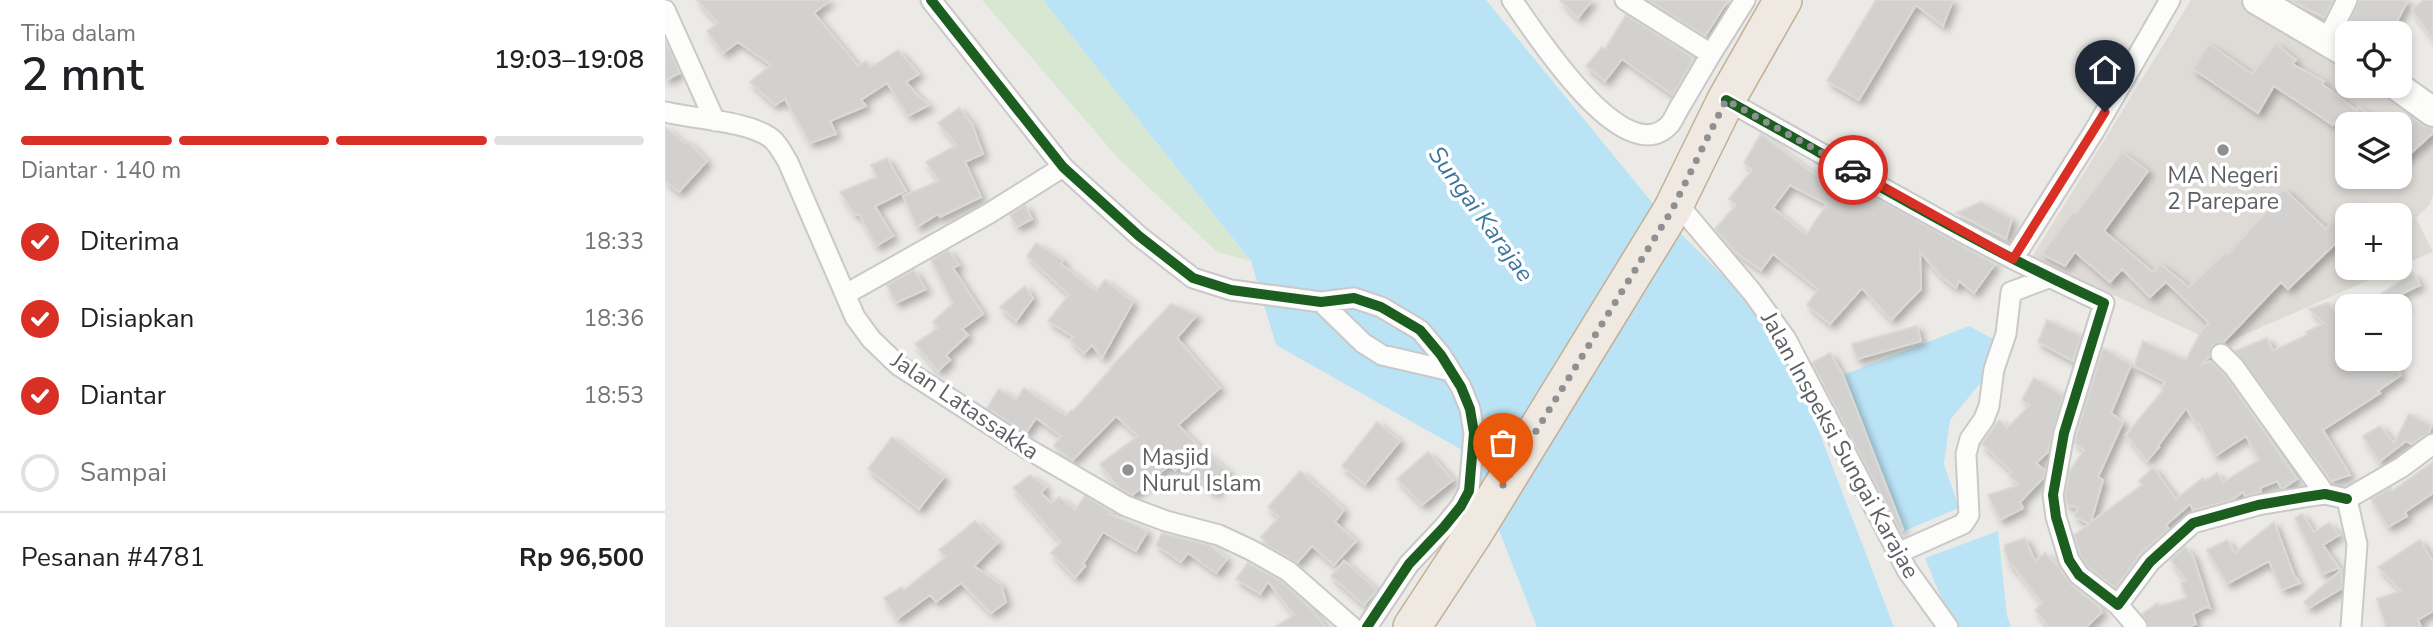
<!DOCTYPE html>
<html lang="id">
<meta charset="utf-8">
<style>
:root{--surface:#fff;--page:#f6f6f6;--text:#202124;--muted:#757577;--line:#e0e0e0;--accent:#d93025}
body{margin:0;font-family:"Nunito Sans",sans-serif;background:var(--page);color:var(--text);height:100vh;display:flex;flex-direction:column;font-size:26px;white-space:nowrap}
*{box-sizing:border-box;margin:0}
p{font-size:23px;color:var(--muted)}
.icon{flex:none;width:38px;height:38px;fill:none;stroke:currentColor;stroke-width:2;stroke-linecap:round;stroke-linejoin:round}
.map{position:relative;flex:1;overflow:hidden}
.drawer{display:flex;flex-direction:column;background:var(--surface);width:665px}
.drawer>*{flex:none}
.tools{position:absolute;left:1670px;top:21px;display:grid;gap:14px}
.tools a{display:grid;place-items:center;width:77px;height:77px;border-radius:14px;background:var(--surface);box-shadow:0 4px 10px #0003;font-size:35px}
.pin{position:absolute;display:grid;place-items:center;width:60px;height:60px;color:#fff;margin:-72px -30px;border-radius:50% 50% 50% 0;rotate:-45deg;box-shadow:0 0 7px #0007}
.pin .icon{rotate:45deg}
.courier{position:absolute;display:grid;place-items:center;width:70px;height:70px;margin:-35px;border:5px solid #d93025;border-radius:50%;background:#fff;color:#222;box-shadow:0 2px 9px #0007}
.headline em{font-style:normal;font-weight:600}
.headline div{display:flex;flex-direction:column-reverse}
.headline{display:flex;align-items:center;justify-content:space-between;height:119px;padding:0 21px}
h1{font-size:46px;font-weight:600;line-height:52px}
.bar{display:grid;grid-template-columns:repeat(4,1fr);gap:10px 7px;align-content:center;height:84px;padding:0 21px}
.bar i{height:9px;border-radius:5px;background:var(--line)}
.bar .selected{background:var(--accent)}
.bar p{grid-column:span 4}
.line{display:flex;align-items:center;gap:18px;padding:0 21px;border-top:2px solid var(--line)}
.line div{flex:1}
ol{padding:0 21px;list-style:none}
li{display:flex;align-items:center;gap:21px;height:77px}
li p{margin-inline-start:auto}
li .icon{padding:7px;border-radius:50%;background:var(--accent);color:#fff;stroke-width:4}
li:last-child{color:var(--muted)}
li i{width:38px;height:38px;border:4px solid var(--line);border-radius:50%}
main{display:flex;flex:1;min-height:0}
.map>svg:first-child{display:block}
.education{fill:#dedad6;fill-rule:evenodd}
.green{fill:#d7e7d2}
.water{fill:#bae4f6}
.building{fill:#d3d1cf;stroke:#dbd9d6;stroke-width:2;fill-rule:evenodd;filter:url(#shadow)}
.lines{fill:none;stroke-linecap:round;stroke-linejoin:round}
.street-casing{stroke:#c8c9c8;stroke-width:23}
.secondary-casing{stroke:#c8c8c8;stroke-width:32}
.highway-casing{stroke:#c3af94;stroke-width:40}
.street{stroke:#fcfcfb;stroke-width:19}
.secondary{stroke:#fcfcfb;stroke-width:28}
.highway{stroke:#efe9e1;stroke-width:37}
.cycleway-casing{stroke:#fff;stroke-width:15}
.cycleway{stroke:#1b5e20;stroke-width:10}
.done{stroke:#8e9092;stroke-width:7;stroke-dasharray:0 12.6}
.route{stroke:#d93025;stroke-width:9}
.poi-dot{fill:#8e9092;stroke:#fff;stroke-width:2.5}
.labels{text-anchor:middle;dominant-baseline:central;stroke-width:7;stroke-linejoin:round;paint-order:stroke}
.poi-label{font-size:23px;fill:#5c6064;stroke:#fff}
.street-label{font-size:23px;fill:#5c6064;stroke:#fff}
.water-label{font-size:24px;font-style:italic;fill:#3c779e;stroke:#fff}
</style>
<main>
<section class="drawer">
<div class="headline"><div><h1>2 mnt</h1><p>Tiba dalam</p></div><em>19:03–19:08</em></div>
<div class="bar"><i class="selected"></i><i class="selected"></i><i class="selected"></i><i></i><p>Diantar · 140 m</p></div>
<ol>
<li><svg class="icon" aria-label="check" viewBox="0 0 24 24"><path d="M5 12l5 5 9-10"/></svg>Diterima<p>18:33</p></li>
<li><svg class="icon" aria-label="check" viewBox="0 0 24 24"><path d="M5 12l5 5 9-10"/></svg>Disiapkan<p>18:36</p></li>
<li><svg class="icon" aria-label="check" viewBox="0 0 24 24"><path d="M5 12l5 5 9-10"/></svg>Diantar<p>18:53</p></li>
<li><i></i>Sampai</li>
</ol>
<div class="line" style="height:91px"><div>Pesanan #4781</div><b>Rp 96,500</b></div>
</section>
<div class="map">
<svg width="1768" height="627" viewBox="0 0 1768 627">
<defs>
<filter id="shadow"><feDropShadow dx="4.5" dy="4.5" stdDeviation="3.5" flood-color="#0004"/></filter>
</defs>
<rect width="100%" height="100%" fill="#eceae6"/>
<path class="education" d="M1526,0H1573L1682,64V86H1716L1753,108L1768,122V194L1765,204L1751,218L1768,252L1734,266V215H1682V268H1731L1556,345L1367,257ZM1682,124H1734V177H1682Z"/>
<path class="green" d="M317,0H378L586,261L552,252L453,158Z"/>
<path class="water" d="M378,0H821L999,217L1100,317L1104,334L1125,366L1155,434L1229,627H872L804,454L611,345L586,261Z
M1304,326L1332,341L1322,375L1285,420L1279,464L1294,508L1239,531L1178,375Z
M1333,531L1342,616L1346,627H1288L1260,558Z"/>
<path class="building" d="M32,0H165L149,13L193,66L201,61L206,67L233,50L254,74L241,82L253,96L264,105L243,116L222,83L196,100L201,106L165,121L171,134L145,143L120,99L110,105L85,82L106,65L73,42L58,53L42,31L53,23Z
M895,0H927L913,18Z
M983,0H1063L1040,36Z
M1211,0H1288L1278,26L1251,5L1194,100L1162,81Z
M1625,0H1668L1660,18Z
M1694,0H1743L1726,33H1681L1680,32Z
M1758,0H1768V39L1747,10Z
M961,15L1026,56L1028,60L1008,95L957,59L940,81L921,66L937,47L940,49Z
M0,40L15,73L0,80Z
M1544,44L1587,74L1611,44L1631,60L1627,64L1659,81L1657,84L1691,110L1693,107L1722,124H1680L1672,119L1668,125L1609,86L1593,113L1528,69Z
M294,108L307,124L318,154L300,162L316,197L275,217L273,214L252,227L238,196L274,181L261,162L292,145L273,123Z
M1745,116L1759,126L1768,128V133L1734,164V127Z
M0,127L21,144L23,142L42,161L14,192L0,181Z
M1096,134L1152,176L1157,168L1330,264L1309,293L1294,281L1291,288L1276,276L1255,252L1256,289L1226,320L1197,288L1165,324L1142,305L1153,289L1108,254L1096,270L1069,251L1050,229L1071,205L1064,199L1087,170L1079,163ZM1125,185L1162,204L1141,235L1108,208Z
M1457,152L1483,171L1439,231L1488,272L1495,264L1524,287L1560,253L1563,254L1602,211L1599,208L1619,189L1661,229L1688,201L1725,212L1724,215H1682V257L1670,244L1623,289L1616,282L1559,342L1547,346L1544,357L1536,365L1546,361L1560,375L1632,479L1617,489L1612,481L1595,488L1596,492L1580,496L1578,492L1567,500L1528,510L1525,504L1501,525L1504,529L1475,554L1451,588L1423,567L1415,555L1409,535L1424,524L1409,516L1413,508L1402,505L1400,495L1404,472L1419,450L1410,443L1411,436L1438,348L1466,365L1446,413L1458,422L1433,477L1438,480L1426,522L1477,485L1474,481L1488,467L1511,499L1538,478L1540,481L1552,473L1558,482L1594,460L1581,436L1550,456L1534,423L1532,425L1521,408L1493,446L1494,447L1482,461L1461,435L1498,390L1496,389L1500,382L1469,366L1478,341L1521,360L1537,330L1544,323L1501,282L1485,297L1457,269L1445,282L1410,252L1400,266L1377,254L1408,212L1411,214Z
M222,158L241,191L210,206L228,236L211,246L194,214L190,215L175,192L212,177L206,165Z
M1316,202L1347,219L1341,239L1291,213Z
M360,205L367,219L352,227L345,215Z
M371,243L398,260L396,264L431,291L440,280L468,302L437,358L427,345L419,353L405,340L408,337L383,321L404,295L362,256Z
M283,250L294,265L288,268L318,314L297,329L303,335L281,355L285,360L273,371L250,344L273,328L268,322L288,303L266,260Z
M249,270L261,289L231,303L222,285Z
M1748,273L1755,285L1734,295L1741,306H1698Z
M360,286L368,298L351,321L335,307Z
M1663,303L1682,326V366L1694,359H1726L1736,375L1713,391L1715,393L1658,430L1685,475L1666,481L1570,351L1602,338L1608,351L1642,335L1641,332L1659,323L1644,309Z
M506,304L532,315L512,338L555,388L513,425L538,451L564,472L550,493L515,465L510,470L505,465L467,495L453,487L435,464L473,436L451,416L407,461L389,446L396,436L371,418L361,433L322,408L334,389L351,400L359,388L401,416L406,410L408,411L446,369L445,368Z
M1382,320L1416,336L1408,361L1373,342Z
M1252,326L1256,341L1192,359L1187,344Z
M1165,353L1178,375L1238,529L1235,531L1147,363Z
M1369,378L1398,396L1383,452L1371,463L1380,471L1379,477L1355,502L1358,508L1335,520L1323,495L1354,485L1344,475L1347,472L1317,444L1334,420L1342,428L1365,405L1357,400Z
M1744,414L1766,425L1764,433L1747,444L1741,441L1714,462L1698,436L1715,426L1729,443Z
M712,422L735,441L700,484L677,466Z
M227,437L279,477L254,509L203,469Z
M763,452L788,480L757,505L732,479Z
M1768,462V493L1740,512L1742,516L1723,527L1706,499L1726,488L1727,491Z
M635,471L679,510L670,522L691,541L669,565L647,546L632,563L598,543L600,541L596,537L614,517L603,507Z
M365,475L381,487L376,493L386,503L394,497L410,510L420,496L447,512L444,514L474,526L482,532L471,551L438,532L418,564L420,566L410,578L386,553L396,542L348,488Z
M1637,514L1649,532L1664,523L1674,535L1658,545L1674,568L1657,574L1630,518Z
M310,521L333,542L309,566L336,585L341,602L326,613L296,583L271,602L265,595L232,619L219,598L237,587L239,590L281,557L274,550Z
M1609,522L1629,575L1635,583L1617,590L1604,561L1562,584L1542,550L1562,540L1570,553Z
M497,533L545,545L562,559L551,573L523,553L516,562L491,545Z
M1360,538L1370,561L1380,553L1394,567L1406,584L1433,606L1437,612L1421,627H1384L1370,610L1377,603L1348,566L1346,567L1340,551V545Z
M1755,540L1768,562V611L1753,620L1756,627H1721L1712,599L1736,591L1713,567Z
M1520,547L1528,556L1545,608L1541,607L1528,614L1531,624L1523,627H1484L1477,614L1493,603L1494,606L1522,598L1516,583L1521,580L1506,560Z
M679,561L712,590L699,605L666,576Z
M583,563L616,581L645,607L660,627H610L629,615L603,582L595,594L571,579Z
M1676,570L1677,588L1644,608L1639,602Z"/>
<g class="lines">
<defs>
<path id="street" d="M266,0L398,167L474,236L528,278L566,290L656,302L689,298L716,307L755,330L776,355L796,387L805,409L809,433L804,491L796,506L779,527L744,564L702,627
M847,0C868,30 960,175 1005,124C1009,119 1012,111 1016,105C1026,88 1036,71 1046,54
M960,0L1046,54L1080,0
M0,10L50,121
M1662,40L1682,0
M1061,100C1186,169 1309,244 1439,303L1399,433L1388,495L1391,517L1404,560L1414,575L1453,605L1485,562L1528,523L1593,505L1640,497L1660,494L1682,499
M0,112C29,119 85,121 107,139C114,145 118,154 123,162L190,317L206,339L233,365L363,449L461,506L501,521L554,535L586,550L623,571L687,627
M1011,202L1087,292L1121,339L1242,570L1283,627
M1348,259L1428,133L1505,0
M181,294L323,214L398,167
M656,302L698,343L717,355L786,371
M1556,354L1569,367L1660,494
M1682,499L1692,544L1686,627
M1682,499L1737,467L1768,444
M1233,553L1298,524L1304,515L1301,454L1305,439L1319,419L1324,406L1329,369L1341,334L1346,292L1383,278
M1453,605L1472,627"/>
<path id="secondary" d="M1592,0L1682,53
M1732,86L1768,112"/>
<path id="highway" d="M747,627L810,531L1007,210L1061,100L1118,0"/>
</defs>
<use href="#street" class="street-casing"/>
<use href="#secondary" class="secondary-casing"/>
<use href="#highway" class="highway-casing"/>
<use href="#street" class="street"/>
<use href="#secondary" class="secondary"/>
<use href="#highway" class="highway"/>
<defs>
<path id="cycleway" d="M266,0L398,167L474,236L528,278L566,290L656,302L689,298L716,307L755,330L776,355L796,387L805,409L809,433L804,491L796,506L779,527L744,564L702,627
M1061,100C1186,169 1309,244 1439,303L1399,433L1388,495L1391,517L1404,560L1414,575L1453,605L1485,562L1528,523L1593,505L1640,497L1660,494L1682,499"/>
</defs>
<use href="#cycleway" class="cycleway-casing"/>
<use href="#cycleway" class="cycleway"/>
</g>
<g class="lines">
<path class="done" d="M838,485L1007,210L1061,100L1188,170"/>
<path class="route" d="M1188,170L1348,259L1440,112"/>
</g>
<g class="poi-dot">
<circle cx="1558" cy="150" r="7"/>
<circle cx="463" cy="470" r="7"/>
</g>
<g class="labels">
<g class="poi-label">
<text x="1558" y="175">MA Negeri<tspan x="1558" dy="26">2 Parepare</tspan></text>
<text x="477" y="457" text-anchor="start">Masjid<tspan x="477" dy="26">Nurul Islam</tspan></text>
</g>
<g class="street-label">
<text transform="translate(300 406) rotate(34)">Jalan Latassakka</text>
<text transform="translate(1175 445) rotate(61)">Jalan Inspeksi Sungai Karajae</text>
</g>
<g class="water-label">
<text transform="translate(816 214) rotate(54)">Sungai Karajae</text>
</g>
</g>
</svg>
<div class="tools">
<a><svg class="icon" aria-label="locate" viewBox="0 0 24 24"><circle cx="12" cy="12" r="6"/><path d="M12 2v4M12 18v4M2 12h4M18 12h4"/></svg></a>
<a><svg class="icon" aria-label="layers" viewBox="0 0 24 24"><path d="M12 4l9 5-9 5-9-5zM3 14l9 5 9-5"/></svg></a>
<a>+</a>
<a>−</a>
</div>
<div class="pin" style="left:838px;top:485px;background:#ea580c"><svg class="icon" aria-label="bag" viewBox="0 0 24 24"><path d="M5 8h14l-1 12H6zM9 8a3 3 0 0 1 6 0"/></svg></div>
<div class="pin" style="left:1440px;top:112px;background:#1f2937"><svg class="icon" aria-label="home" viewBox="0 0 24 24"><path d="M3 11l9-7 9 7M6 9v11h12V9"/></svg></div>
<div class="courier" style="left:1188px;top:170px"><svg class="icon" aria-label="car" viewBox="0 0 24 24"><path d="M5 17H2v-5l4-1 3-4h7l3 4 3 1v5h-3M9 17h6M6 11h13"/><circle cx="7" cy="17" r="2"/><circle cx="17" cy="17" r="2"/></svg></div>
</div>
</main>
